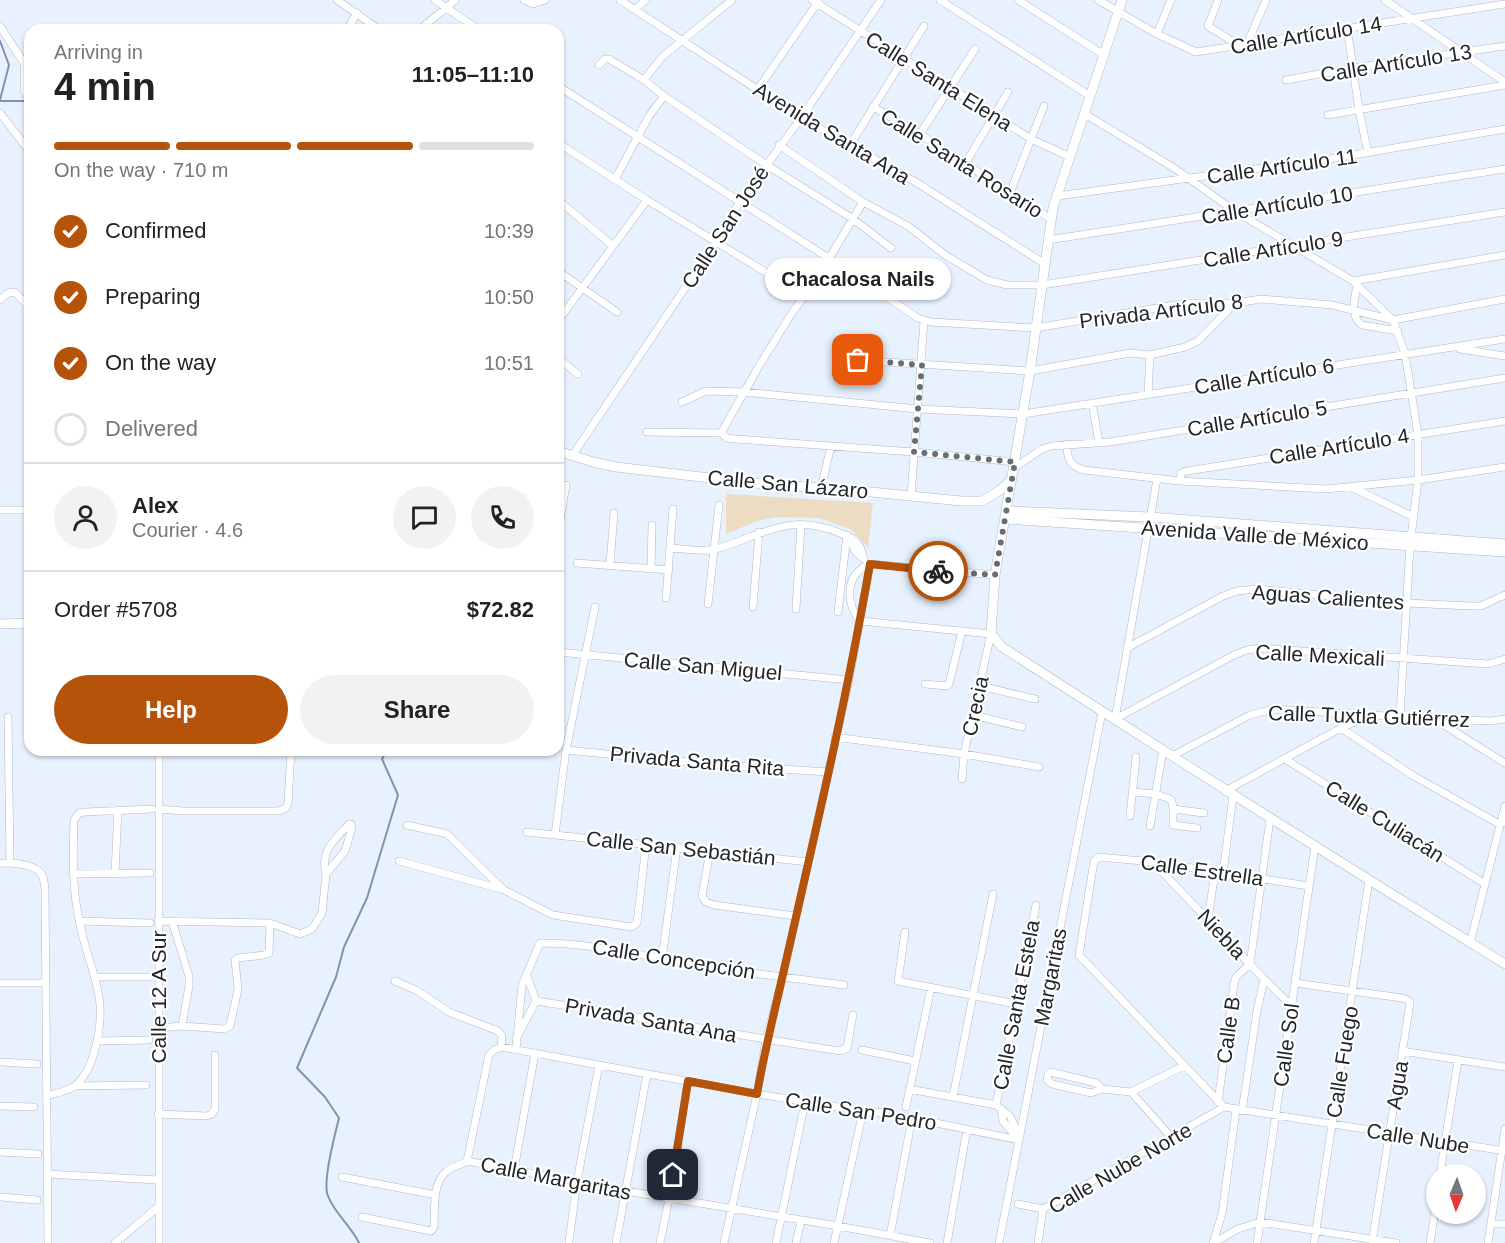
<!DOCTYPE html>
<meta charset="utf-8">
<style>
:root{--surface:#fff;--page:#f2f2f2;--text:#222;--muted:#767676;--line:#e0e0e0;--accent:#b45309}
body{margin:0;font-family:Helvetica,sans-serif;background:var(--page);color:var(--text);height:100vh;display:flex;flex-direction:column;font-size:22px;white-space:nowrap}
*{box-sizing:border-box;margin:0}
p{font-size:20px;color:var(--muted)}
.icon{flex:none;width:33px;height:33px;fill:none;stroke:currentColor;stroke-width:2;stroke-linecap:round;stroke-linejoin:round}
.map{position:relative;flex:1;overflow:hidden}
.sheet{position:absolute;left:24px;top:24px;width:540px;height:732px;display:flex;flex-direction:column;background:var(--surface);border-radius:18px;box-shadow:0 2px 4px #0004}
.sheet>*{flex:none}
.needle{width:39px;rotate:182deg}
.fabs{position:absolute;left:1426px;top:1164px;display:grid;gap:12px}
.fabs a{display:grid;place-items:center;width:60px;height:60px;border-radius:50%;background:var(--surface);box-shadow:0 2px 4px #0004;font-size:30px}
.pin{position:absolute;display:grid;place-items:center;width:51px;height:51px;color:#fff;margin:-26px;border-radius:12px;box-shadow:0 3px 9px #0006}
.courier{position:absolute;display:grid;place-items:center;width:60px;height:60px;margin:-30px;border:4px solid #b45309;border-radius:50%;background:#fff;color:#222;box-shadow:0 2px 8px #0007}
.bubble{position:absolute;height:42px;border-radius:21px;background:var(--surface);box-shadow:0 2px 4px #0004;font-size:20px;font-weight:700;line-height:42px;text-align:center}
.head em{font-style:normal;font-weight:700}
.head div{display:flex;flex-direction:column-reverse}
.head{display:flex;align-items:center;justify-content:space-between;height:102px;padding:0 30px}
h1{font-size:39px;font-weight:700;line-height:45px}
.bar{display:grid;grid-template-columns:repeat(4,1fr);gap:9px 6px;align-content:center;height:72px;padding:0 30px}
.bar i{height:8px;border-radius:4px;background:var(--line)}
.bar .current{background:var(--accent)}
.bar p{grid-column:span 4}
.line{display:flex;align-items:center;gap:15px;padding:0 30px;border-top:2px solid var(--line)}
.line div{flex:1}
.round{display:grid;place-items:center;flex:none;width:63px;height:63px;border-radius:32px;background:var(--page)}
ol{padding:0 30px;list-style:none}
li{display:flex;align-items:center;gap:18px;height:66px}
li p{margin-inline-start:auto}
li .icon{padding:6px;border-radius:50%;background:var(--accent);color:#fff;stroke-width:4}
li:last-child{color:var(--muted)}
li i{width:33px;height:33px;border:3px solid var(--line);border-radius:50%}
.button{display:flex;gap:12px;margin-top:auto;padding:12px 30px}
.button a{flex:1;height:69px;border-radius:36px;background:var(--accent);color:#fff;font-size:24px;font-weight:700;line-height:69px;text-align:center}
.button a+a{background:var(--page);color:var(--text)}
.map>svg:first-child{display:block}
.green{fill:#ebdcc2}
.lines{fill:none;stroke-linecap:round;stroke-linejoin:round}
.stream{stroke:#8294ac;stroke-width:2}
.street-casing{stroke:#aeb9c8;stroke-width:8}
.secondary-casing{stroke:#aeb9c8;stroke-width:10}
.street{stroke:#fff;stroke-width:7}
.secondary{stroke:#fff;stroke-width:9}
.done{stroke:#676d75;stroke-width:6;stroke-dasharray:0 10.8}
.route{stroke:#b45309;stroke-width:8}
.labels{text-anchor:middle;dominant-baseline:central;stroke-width:4.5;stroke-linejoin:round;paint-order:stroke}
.street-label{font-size:21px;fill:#21262b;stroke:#fff}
</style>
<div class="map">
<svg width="1505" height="1243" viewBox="0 0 1505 1243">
<rect width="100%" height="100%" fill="#e8f2ff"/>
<path class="green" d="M726,494L873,503L868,548L852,530L819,518L776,517L760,520L726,534Z"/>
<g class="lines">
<path class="stream" d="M0,41L9,65L0,100
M0,101H30
M359,1243C351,1226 335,1214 328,1196C322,1182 335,1135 339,1118L325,1097L297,1068L336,977L344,947L367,898L398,795L382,759L387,750"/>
<defs>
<path id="street" d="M337,0L380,30
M435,0L479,30
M524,0L533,4L545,0
M620,0L801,118L914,181L1045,264
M812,0L1031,139L1070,157
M940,0L1090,96
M1018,0L1104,55
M1098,0L1157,34L1196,52L1505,4
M1218,0L1208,26L1240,46
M1385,0L1505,82
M635,9L646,0
M0,26L24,63V91L30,98
M1347,27L1359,110L1368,153
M347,30L357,13
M420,30C431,19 444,11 455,0
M1157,34L1171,0
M1247,44L1266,0
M599,65L605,59H609L644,80L664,96L765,164L853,219L891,248
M644,80L662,57L732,0
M1286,80L1353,68L1505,46
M558,86L830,259L918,318L931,322L1035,328L1187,303H1235L1261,299L1332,305L1393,320L1505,299
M758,89L818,2
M873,107L920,134L1051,219
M0,113L30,152
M1085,114L1174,168L1236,212L1353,281L1393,320L1405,354L1418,434V480L1410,546L1400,716
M1328,115L1505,85
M920,134L975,49
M558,143L647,200L805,296
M779,145L863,202L908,226L945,255L987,280L1007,285H1042L1505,212
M850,145L924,26
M965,164L1008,92
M615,179L649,116L664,96
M1010,193L1044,106
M1057,196L1330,159L1505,129
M558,200L612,245
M1048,240L1505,169
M558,271L617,312
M1353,281L1505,255
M1357,284C1355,298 1349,316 1362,325L1398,331
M0,300L8,293L15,292L30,308
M558,321L647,200
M1460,349L1505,356
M558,358L578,374
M837,359L1030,371L1130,353L1150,355L1185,347L1198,341L1235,303
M1148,394L1150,355
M682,402L706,391L743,392L918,409L1023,414L1505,339
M1092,403L1099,442
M647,432L721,433
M721,433L727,438L735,439L914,452L1015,462
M721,433L759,366L792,313L818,277L863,202
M1067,444C1067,458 1069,466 1084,470L1180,481L1326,489L1418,480L1505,467
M572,456L716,242L739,203L801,118L881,0
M1014,468L1042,449L1052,446L1110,442L1505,378
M823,480L831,446
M1180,481L1181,473L1187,471L1505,421
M1353,488L1414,517
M911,496L924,321
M0,510H30
M558,532L566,485
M852,538C851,548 855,552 864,559
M670,548C684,549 703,552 716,549C764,535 788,512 840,533C853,538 862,543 863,558
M577,563L669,570
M610,564L614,513
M870,564C845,574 845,602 860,621L991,634L964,754L962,779
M870,564L995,575
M651,569L652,525
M666,598L673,509
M708,604L719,505
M753,607L759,532
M796,609L801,524
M838,612L847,535
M1127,648L1223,596L1237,591L1257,589L1406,603L1471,606H1481L1505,595
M558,652L849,680
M925,684L947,686L949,684L962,631
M980,686L1035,699
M973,715L1022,727
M8,717L10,863
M1115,719L1234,655L1247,650L1260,648L1488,664L1505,659
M1115,719L1157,479
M1436,720L1505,763
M1341,728L1412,775L1499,824L1505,822
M835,737L964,754L1039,767
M566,750L707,764L828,772
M1172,756L1250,715L1273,709L1434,719L1491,721L1505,719
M1285,759L1485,884
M1225,791L1341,728L1368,716
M1133,792L1156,794L1170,799L1172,802L1173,809L1204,813
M159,809L183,811H279L286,808L288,804L291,750
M1173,809V825L1197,828
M1130,816L1136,757
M407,825L447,834L504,890L553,915L632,927L637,923L646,844
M1150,826L1163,750
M527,832L808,862
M555,835L566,750L595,607
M710,851L702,896L706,902L714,905L796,916
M399,861L501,889
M1153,862L1264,979L1292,1006
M0,863C11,863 29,863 39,871C44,875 44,883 45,889L48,1243
M115,873L118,810
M1223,873L1233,796
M73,874L150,873
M1309,886L1153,862L1099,857L1094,861L1079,955L1224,1107L1505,1151
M1208,919L1215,872
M79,921L150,923
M158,921L270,923
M905,932L898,981L1016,1004
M1470,943L1505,806
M662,959L677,847
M96,977H149
M395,981L416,990L449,1012L498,1031L502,1036L501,1047
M0,983H45
M1295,983L1402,998L1408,1000L1410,1003L1372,1243
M536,1001C638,1016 739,1036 841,1051L847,1048L853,1015
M182,1026L224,1029L230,1026L238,989L235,960L238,958L264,955L269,953L270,923L300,934L312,929L322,913L326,874L345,851L352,828L351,824H349C334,841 320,850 326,874
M158,1028L182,1026L189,986V976L172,921
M516,1039L536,1001L527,976
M98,1041L149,1040
M516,1050L522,985L540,943C592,943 642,956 694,964C744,973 794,978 844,985
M862,1050L915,1061
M1402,1051L1505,1067
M0,1062L37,1064
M75,1086L146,1085
M909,1089L996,1105L1010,1116L1019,1136
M1102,1089L1096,1083L1051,1072L1048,1074L1047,1080L1052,1084L1091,1093L1102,1089L1131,1092
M1131,1092L1172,1138
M1131,1092L1184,1066
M47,1096C55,1093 70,1091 76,1085C85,1077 91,1064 94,1053C111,995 89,973 79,920C72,887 73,854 74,820L79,813L85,812L152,809
M953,1097L993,894
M1218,1102L1234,984L1236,977L1250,964L1270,819
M996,1105L1036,905
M0,1106L34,1107
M906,1107L931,988
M1001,1110L1003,1121L1017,1138
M1242,1111L1257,1011L1264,979
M158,1114L206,1116L212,1114L215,1109V1055
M0,1152L38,1154
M467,1161L489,1055L494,1050L501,1047L757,1094L863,1111L887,1113L1019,1140
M467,1161L626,1191L838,1226L930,1243
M514,1170L535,1053
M47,1174L158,1180
M1440,1174L1458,1060
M342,1177L436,1195
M0,1197L37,1200
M1018,1204L1043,1209
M1043,1209L1224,1107
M362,1217L431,1231L434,1227C435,1211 432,1183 446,1172C451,1167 461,1165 467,1161
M1491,1224H1505
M890,1236L912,1118
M569,1242L577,1181L599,1065
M115,1243L158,1207
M159,1243V750
M616,1243L647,1074
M660,1243L669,1199L688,1081
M724,1243L757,1094L766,1040L783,976L849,680L870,564
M776,1243L805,1102
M796,1243L801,1221
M834,1243L863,1111
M947,1243L967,1129
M999,1243L1102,712
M1038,1243L1043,1209
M1213,1243L1238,1229L1260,1222L1396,1243
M1213,1243L1222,1214L1236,1110
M1257,1243L1315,846
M1314,1243L1369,880
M1430,1243L1437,1198
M1488,1243L1505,1129"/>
<path id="secondary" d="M1122,0L1053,208L1030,371L995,575L991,634L1002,647C1168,754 1336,860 1505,964
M558,451L593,462L616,467L753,483L861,491L961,501H982L999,491L1012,479
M1007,511L1150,517L1505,544
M1005,519L1505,552
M0,624L30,623"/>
</defs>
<use href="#street" class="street-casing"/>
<use href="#secondary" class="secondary-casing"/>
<use href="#street" class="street"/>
<use href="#secondary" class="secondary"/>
</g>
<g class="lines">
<path class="done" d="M858,360L922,365L914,452L1015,462L995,575L938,571"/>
<path class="route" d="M673,1175L688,1081L757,1094C764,1053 774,1014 783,974C814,838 846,702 870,564L938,571"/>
</g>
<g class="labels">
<g class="street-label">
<text transform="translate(1306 35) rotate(-9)">Calle Artículo 14</text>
<text transform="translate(1396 63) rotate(-9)">Calle Artículo 13</text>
<text transform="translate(939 81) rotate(32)">Calle Santa Elena</text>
<text transform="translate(832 133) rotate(31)">Avenida Santa Ana</text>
<text transform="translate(962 163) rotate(32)">Calle Santa Rosario</text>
<text transform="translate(1282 166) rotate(-8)">Calle Artículo 11</text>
<text transform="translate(1277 205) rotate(-9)">Calle Artículo 10</text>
<text transform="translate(725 227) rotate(-57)">Calle San José</text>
<text transform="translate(1273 249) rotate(-9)">Calle Artículo 9</text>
<text transform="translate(1161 311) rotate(-7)">Privada Artículo 8</text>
<text transform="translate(1264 376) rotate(-9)">Calle Artículo 6</text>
<text transform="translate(1257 418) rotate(-9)">Calle Artículo 5</text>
<text transform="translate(1339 446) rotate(-9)">Calle Artículo 4</text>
<text transform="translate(788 484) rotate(5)">Calle San Lázaro</text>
<text transform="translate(1255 535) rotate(4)">Avenida Valle de México</text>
<text transform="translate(1328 597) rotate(4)">Aguas Calientes</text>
<text transform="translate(1320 655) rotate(3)">Calle Mexicali</text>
<text transform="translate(703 666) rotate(5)">Calle San Miguel</text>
<text transform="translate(975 706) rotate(-78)">Crecia</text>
<text transform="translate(1369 716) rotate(2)">Calle Tuxtla Gutiérrez</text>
<text transform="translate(697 761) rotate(5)">Privada Santa Rita</text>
<text transform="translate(1385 821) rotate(32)">Calle Culiacán</text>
<text transform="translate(681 848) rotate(6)">Calle San Sebastián</text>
<text transform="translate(1202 870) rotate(8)">Calle Estrella</text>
<text transform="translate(1222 934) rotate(47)">Niebla</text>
<text transform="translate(674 959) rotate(9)">Calle Concepción</text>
<text transform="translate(1050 977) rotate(-79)">Margaritas</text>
<text transform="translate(158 997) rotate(-90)">Calle 12 A Sur</text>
<text transform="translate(1016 1005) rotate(-79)">Calle Santa Estela</text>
<text transform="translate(651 1020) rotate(10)">Privada Santa Ana</text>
<text transform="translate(1228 1030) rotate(-82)">Calle B</text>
<text transform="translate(1286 1045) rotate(-82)">Calle Sol</text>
<text transform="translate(1342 1062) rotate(-81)">Calle Fuego</text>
<text transform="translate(1397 1085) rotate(-81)">Agua</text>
<text transform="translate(861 1111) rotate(9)">Calle San Pedro</text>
<text transform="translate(1418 1138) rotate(9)">Calle Nube</text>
<text transform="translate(1120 1168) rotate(-30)">Calle Nube Norte</text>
<text transform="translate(556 1178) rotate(11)">Calle Margaritas</text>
</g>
</g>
</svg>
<div class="fabs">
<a><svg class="needle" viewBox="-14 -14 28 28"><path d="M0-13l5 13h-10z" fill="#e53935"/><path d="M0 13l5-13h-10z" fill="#767676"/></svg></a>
</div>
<div class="pin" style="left:858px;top:360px;background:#ea580c"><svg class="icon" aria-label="bag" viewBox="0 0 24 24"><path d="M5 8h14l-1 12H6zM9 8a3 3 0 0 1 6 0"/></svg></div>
<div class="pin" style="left:673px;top:1175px;background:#1f2937"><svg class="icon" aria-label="home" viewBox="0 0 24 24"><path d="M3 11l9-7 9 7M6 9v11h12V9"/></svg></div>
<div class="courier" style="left:938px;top:571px"><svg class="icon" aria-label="bike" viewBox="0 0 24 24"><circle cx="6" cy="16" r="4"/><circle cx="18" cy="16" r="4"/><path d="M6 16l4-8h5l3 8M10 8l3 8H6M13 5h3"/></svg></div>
<div class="bubble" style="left:765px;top:258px;width:186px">Chacalosa Nails</div>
<section class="sheet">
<div class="head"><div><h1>4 min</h1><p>Arriving in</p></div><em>11:05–11:10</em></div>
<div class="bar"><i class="current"></i><i class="current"></i><i class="current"></i><i></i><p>On the way · 710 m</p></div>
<ol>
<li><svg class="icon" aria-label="check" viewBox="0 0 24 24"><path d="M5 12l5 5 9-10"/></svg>Confirmed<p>10:39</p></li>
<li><svg class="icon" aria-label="check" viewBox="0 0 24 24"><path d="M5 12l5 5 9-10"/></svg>Preparing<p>10:50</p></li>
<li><svg class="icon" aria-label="check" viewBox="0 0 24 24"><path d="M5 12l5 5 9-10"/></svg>On the way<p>10:51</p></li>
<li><i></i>Delivered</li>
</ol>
<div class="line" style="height:108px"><a class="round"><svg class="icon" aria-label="person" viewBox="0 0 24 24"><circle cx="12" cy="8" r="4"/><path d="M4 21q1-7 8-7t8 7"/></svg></a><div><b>Alex</b><p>Courier · 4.6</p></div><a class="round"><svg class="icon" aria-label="chat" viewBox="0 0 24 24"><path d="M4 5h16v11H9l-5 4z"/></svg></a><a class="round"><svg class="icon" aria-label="phone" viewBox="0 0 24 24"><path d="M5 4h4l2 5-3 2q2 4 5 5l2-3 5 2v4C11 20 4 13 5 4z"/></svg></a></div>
<div class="line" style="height:78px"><div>Order #5708</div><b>$72.82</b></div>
<div class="button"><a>Help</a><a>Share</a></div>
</section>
</div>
